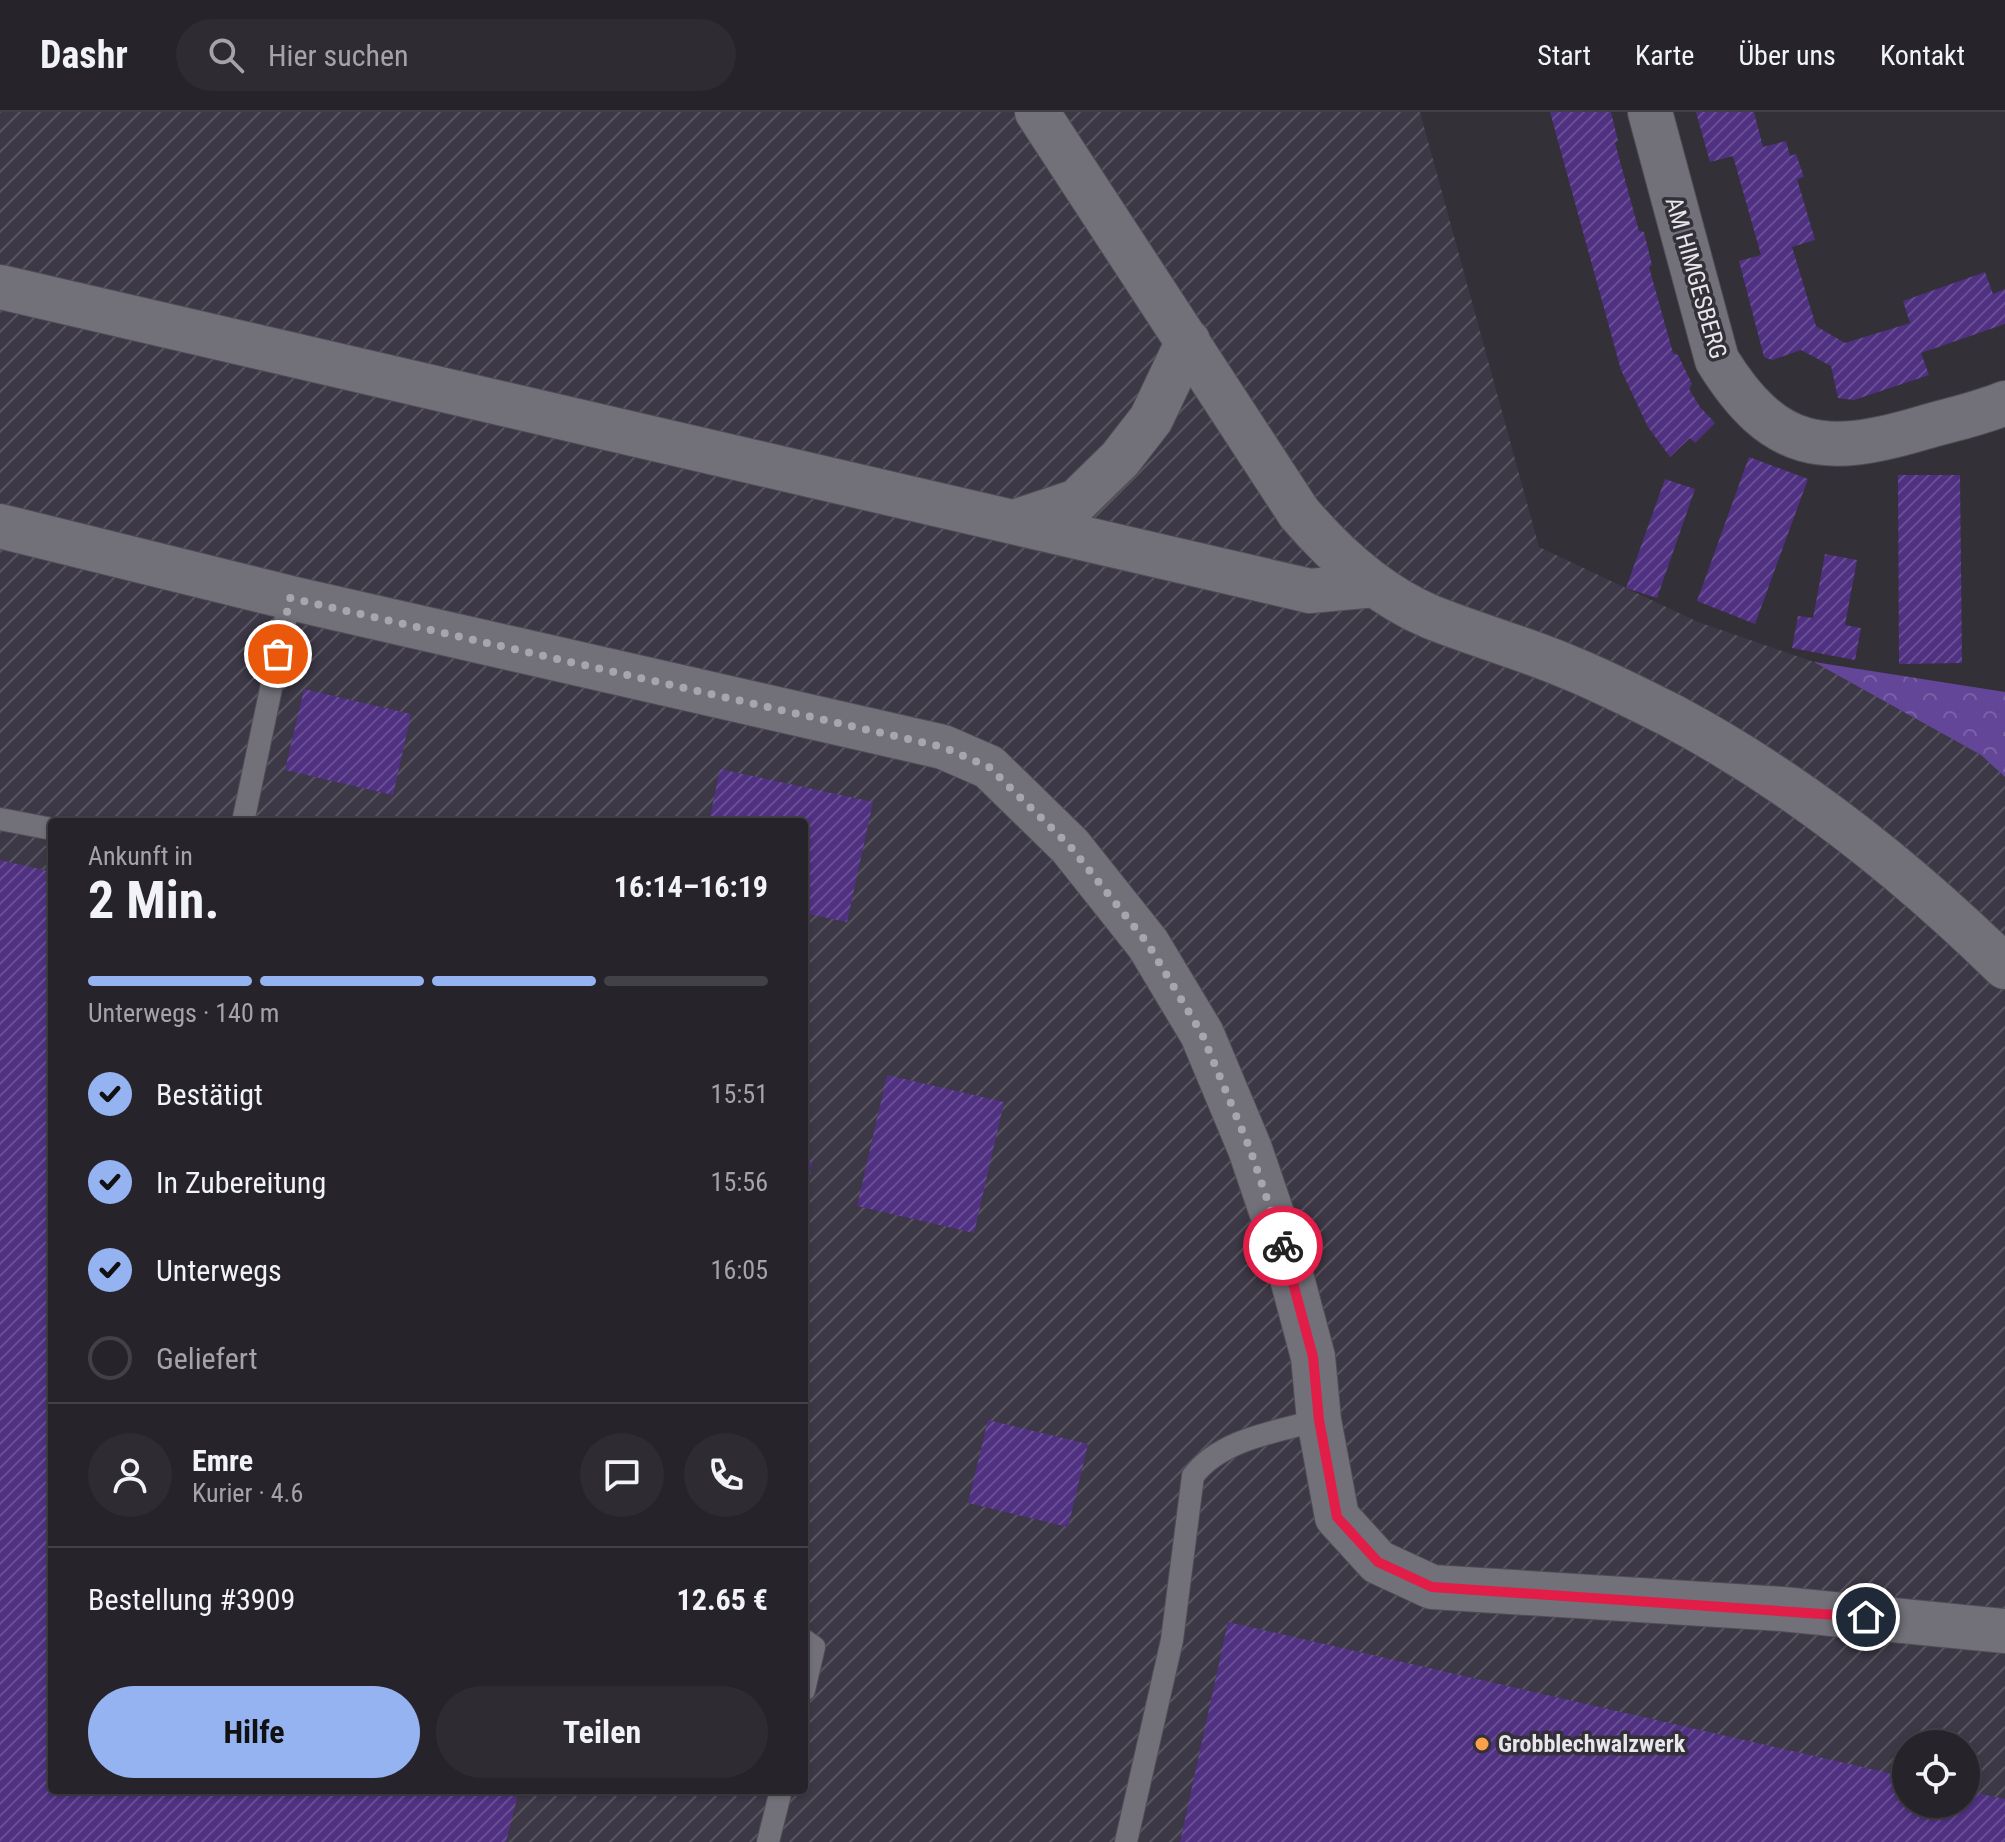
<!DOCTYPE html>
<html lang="de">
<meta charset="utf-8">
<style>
:root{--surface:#26242a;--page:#2e2c32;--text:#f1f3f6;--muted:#a4a4a8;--line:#424147;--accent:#95b2f1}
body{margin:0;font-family:"Roboto Condensed",sans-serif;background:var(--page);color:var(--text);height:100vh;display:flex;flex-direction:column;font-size:30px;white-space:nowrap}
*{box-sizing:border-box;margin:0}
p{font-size:26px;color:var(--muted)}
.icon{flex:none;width:44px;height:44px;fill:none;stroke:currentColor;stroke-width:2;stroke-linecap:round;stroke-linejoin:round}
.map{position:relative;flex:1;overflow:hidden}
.drawer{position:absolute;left:48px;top:706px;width:760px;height:976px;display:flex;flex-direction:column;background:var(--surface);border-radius:8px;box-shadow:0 2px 6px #0004,0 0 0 2px var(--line)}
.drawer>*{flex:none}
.buttons{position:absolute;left:1892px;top:1618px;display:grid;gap:16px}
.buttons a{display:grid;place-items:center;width:88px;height:88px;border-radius:50%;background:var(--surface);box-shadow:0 2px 6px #0004,0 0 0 2px var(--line);font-size:40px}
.pin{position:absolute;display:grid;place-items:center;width:68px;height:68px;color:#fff;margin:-34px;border:4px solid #fff;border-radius:50%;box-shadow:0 2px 8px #0007}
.courier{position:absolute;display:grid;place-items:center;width:80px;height:80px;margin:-40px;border:6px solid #e11d48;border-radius:50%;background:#fff;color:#222;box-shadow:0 2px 10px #0007}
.head em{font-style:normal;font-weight:700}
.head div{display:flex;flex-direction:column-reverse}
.head{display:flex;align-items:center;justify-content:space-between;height:136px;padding:0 40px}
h1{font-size:52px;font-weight:700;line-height:60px}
.bar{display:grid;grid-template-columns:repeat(4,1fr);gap:12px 8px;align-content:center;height:96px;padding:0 40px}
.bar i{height:10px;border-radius:6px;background:var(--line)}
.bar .selected{background:var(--accent)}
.bar p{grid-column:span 4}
.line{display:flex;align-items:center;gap:20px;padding:0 40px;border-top:2px solid var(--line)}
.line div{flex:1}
.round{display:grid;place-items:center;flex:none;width:84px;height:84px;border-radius:42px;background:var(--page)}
ol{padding:0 40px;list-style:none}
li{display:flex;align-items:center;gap:24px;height:88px}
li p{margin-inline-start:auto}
li .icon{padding:8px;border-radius:50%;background:var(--accent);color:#111;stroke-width:4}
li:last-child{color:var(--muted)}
li i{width:44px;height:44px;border:4px solid var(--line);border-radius:50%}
.cta{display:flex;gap:16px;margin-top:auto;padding:16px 40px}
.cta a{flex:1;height:92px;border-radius:48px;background:var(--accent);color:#111;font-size:32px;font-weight:700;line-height:92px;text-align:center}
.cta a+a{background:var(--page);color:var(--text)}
header{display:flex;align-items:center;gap:48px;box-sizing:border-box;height:112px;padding:0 40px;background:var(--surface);border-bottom:2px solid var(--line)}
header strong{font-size:38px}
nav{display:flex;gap:44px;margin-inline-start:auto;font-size:28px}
.search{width:560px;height:72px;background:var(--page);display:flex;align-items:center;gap:20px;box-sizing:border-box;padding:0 28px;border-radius:44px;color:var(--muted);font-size:30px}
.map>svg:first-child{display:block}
.industrial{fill:url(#industrial-furrows);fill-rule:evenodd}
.forest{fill:url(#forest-crowns)}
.building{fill:url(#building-hatch)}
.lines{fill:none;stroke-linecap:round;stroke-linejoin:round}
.lane-casing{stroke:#4f4e54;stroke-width:24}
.street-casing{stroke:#4f4e54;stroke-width:46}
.lane{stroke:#727079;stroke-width:22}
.street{stroke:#727079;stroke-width:44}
.done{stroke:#a8a6ac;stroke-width:8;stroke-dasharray:0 14.4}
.route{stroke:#e11d48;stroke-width:10}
.poi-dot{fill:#f8a04b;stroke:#333038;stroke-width:3}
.labels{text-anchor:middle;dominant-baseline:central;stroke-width:7;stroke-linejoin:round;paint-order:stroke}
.street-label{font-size:24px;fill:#e7e6eb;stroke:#333038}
.poi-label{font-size:24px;font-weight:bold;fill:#e7e6eb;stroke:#333038;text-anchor:start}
</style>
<header>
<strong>Dashr</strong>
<div class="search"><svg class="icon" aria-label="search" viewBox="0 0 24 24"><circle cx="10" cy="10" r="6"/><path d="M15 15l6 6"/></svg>Hier suchen</div>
<nav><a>Start</a><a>Karte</a><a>Über uns</a><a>Kontakt</a></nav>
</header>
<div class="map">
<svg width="2005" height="1730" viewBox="0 0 2005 1730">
<defs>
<pattern id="industrial-furrows" width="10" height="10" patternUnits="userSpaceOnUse" patternTransform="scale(2)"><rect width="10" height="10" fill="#3c3846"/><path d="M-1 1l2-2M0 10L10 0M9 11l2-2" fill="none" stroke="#585561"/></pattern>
<pattern id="forest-crowns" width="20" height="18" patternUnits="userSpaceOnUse" patternTransform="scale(2)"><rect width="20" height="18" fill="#634698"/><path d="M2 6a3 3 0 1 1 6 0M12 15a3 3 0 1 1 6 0" fill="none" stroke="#7961a7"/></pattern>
<pattern id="building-hatch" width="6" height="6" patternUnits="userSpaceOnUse" patternTransform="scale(2)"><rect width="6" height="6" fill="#4f3081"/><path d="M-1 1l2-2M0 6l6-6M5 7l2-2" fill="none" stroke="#684e93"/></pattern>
</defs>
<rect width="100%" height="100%" fill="#333038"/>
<path class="industrial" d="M0,0H1420L1539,435L1698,510L1814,550L1981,643L2005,665V1730H0ZM52,710H804V1678H52ZM1906,1632H1966V1692H1906Z"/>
<path class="forest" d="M1814,550L2005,580V665L1981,643Z"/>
<path class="building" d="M1550,0H1611L1618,29L1615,31L1639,119L1644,120L1652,153L1649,155L1673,241L1678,243L1692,272L1689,277L1700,295L1715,311L1695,331L1690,326L1670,345L1648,315L1621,258Z
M1696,0H1754L1763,35L1786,29L1790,44L1796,42L1804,65L1797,67L1815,128L1792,135L1816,214L1845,231L1910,211L1903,189L1985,160L1993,182L2005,177V212L1921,241L1929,263L1854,288L1838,286L1831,254L1801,238L1772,248L1764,245L1739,149L1761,143L1733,44L1710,50Z
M1749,345L1808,367L1755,512L1697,489Z
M1898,363H1960L1962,551L1899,552Z
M1665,367L1695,377L1657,486L1626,476Z
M1825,442L1857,448L1845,513L1861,516L1855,548L1792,536L1798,504L1813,506Z
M304,577L411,602L393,683L285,658Z
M720,657L873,690L847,810L804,801V710H709Z
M0,748L52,760V1678H519L506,1730H0Z
M887,963L1004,990L974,1121L857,1094Z
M804,1047L813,1049L805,1089H804Z
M988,1308L1088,1332L1068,1415L968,1391Z
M1228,1510L1906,1665V1692H1966V1679L2005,1687V1730H1180Z"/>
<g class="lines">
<defs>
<path id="lane" d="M0,707L52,717
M243,710L290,486
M804,1528L814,1535L804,1578
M768,1730L781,1678
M1126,1730L1172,1528L1193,1364C1221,1327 1276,1320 1319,1308"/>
<path id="street" d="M1037,0L1299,401C1335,443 1378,483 1431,505C1476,523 1523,536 1568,555C1603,569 1638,587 1672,604C1796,670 1905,757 2005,855
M1650,0L1717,248C1774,340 1824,345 1922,316C1949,308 1979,302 2005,291
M0,175L1310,479L1375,473
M1014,410L1077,389L1120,347L1151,307L1188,229
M0,414L295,487L943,635L989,655L1070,734L1148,832L1202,922L1250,1037L1285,1140L1313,1245L1319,1308L1337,1405L1378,1450L1432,1475L1782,1497L2005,1519"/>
</defs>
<use href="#lane" class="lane-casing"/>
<use href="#street" class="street-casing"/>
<use href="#lane" class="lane"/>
<use href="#street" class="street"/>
</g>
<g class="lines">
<path class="done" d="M278,542L290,486L943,635L989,655L1070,734L1148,832L1202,922L1250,1037L1283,1134"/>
<path class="route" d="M1283,1134L1313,1245L1319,1308L1337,1405L1378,1450L1432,1475L1866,1505"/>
</g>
<circle class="poi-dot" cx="1482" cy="1632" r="8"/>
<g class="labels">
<g class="street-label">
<text transform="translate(1696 166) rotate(74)">AM HIMGESBERG</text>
</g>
<g class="poi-label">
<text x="1498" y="1632">Grobblechwalzwerk</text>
</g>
</g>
</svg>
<div class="buttons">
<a><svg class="icon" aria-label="locate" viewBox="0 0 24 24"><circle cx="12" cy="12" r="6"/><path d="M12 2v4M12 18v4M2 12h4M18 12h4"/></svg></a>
</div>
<div class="pin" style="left:278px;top:542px;background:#ea580c"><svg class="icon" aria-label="bag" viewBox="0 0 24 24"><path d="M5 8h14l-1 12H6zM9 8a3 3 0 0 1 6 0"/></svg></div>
<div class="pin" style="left:1866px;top:1505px;background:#1f2937"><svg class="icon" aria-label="home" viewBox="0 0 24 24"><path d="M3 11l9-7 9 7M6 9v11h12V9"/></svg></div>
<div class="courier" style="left:1283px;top:1134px"><svg class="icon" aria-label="bike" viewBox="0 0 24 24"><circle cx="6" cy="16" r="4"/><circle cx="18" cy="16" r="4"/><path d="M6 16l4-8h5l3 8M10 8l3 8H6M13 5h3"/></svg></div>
<section class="drawer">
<div class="head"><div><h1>2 Min.</h1><p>Ankunft in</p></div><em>16:14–16:19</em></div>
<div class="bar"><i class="selected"></i><i class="selected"></i><i class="selected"></i><i></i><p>Unterwegs · 140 m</p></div>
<ol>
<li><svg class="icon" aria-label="check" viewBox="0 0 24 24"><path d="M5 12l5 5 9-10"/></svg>Bestätigt<p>15:51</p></li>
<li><svg class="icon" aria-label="check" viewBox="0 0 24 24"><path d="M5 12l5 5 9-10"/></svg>In Zubereitung<p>15:56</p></li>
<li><svg class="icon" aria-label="check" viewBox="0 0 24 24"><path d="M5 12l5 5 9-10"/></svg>Unterwegs<p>16:05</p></li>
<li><i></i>Geliefert</li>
</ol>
<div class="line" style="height:144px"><a class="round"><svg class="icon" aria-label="person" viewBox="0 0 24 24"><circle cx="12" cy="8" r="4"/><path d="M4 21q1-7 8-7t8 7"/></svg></a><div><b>Emre</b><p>Kurier · 4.6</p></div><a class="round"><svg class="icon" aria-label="chat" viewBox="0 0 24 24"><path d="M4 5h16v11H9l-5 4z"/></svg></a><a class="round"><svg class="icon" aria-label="phone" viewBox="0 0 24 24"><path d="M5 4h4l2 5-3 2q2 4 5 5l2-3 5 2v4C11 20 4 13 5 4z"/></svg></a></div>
<div class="line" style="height:104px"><div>Bestellung #3909</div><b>12.65 €</b></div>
<div class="cta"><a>Hilfe</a><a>Teilen</a></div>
</section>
</div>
